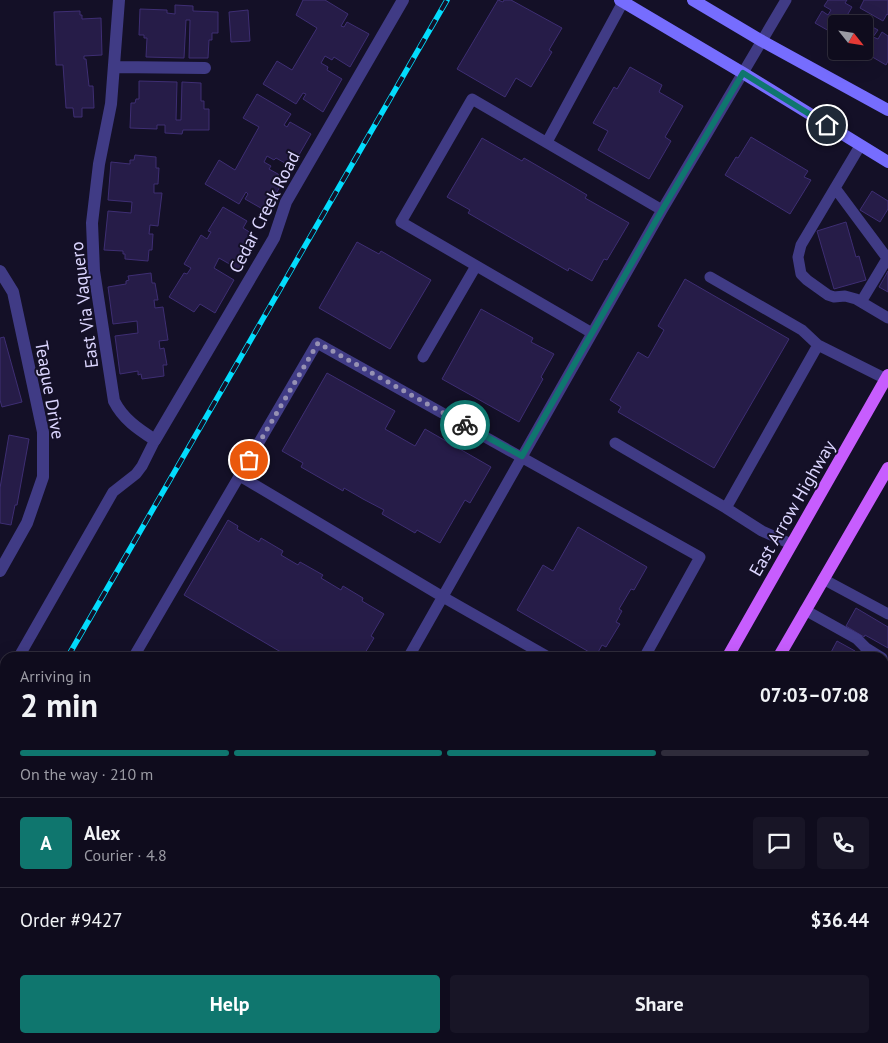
<!DOCTYPE html>
<meta charset="utf-8">
<style>
:root{--surface:#0f0c1d;--page:#181526;--text:#f1f3f6;--muted:#9b9ba4;--line:#2f2c3b;--accent:#0f766e}
body{margin:0;font-family:"PT Sans",sans-serif;background:var(--page);color:var(--text);height:100vh;display:flex;flex-direction:column;font-size:19px;white-space:nowrap}
*{box-sizing:border-box;margin:0}
p{font-size:16px;color:var(--muted)}
.icon{flex:none;width:28px;height:28px;fill:none;stroke:currentColor;stroke-width:2;stroke-linecap:round;stroke-linejoin:round}
.map{position:relative;flex:1;overflow:hidden}
.panel{position:absolute;left:0px;top:652px;width:889px;height:391px;display:flex;flex-direction:column;background:var(--surface);border-radius:15px 15px 0 0;box-shadow:0 5px 20px #0002,0 0 0 1px var(--line)}
.panel>*{flex:none}
.needle{width:32px;rotate:120deg}
.tools{position:absolute;left:828px;top:15px;display:grid;gap:10px}
.tools a{display:grid;place-items:center;width:45px;height:45px;border-radius:5px;background:var(--surface);box-shadow:0 5px 20px #0002,0 0 0 1px var(--line);font-size:25px}
.pin{position:absolute;display:grid;place-items:center;width:42px;height:42px;color:#fff;margin:-21px;border:2px solid #fff;border-radius:50%;box-shadow:0 1px 5px #0007}
.courier{position:absolute;display:grid;place-items:center;width:50px;height:50px;margin:-25px;border:4px solid #0f766e;border-radius:50%;background:#fff;color:#222;box-shadow:0 1px 6px #0007}
.head em{font-style:normal;font-weight:700}
.head div{display:flex;flex-direction:column-reverse}
.head{display:flex;align-items:center;justify-content:space-between;height:85px;padding:0 20px}
h1{font-size:32px;font-weight:700;line-height:38px}
.bar{display:grid;grid-template-columns:repeat(4,1fr);gap:8px 5px;align-content:center;height:60px;padding:0 20px}
.bar i{height:6px;border-radius:4px;background:var(--line)}
.bar .active{background:var(--accent)}
.bar p{grid-column:span 4}
.line{display:flex;align-items:center;gap:12px;padding:0 20px;border-top:1px solid var(--line)}
.line div{flex:1}
.round{display:grid;place-items:center;flex:none;width:52px;height:52px;border-radius:5px;background:var(--page)}
.primary-button{display:flex;gap:10px;margin-top:auto;padding:10px 20px}
.primary-button a{flex:1;height:58px;border-radius:5px;background:var(--accent);color:#fff;font-size:20px;font-weight:700;line-height:58px;text-align:center}
.primary-button a+a{background:var(--page);color:var(--text)}
.map>svg:first-child{display:block}
.building{fill:#261c48;stroke:#3e2e73}
.lines{fill:none;stroke-linecap:round;stroke-linejoin:round}
.lane{stroke:#403b85;stroke-width:11}
.street{stroke:#403b85;stroke-width:12}
.secondary{stroke:#766dfe;stroke-width:12}
.primary{stroke:#c75dfe;stroke-width:12}
.rail-casing{stroke:#03dcfd;stroke-width:5.5}
.rail{stroke:#141027;stroke-width:4;stroke-dasharray:11;stroke-linecap:butt}
.done{stroke:#9691b3;stroke-width:5;stroke-dasharray:0 9}
.route{stroke:#0f766e;stroke-width:6}
.labels{text-anchor:middle;dominant-baseline:central;stroke-width:4;stroke-linejoin:round;paint-order:stroke}
.street-label{font-size:18px;fill:#dcd6ff;stroke:#141027}
</style>
<div class="map">
<svg width="888" height="1043" viewBox="0 0 888 1043">
<rect width="100%" height="100%" fill="#141027"/>
<path class="building" d="M303,0H325L348,14L341,26L344,27L347,22L369,34L350,67L334,57L332,60L325,56L321,63L328,67L327,70L342,79L323,112L303,99L306,94L303,93L296,104L263,84L277,61L292,70L317,28L296,15Z
M498,0L503,2L504,0H511L562,28L549,50L552,52L531,87L516,78L505,97L457,69Z
M828,0H847L845,3L852,7L842,24H836V35L815,23L822,11L828,15L831,10L824,6Z
M864,0H888V15L887,14L883,21L860,8Z
M175,5L193,6V11L218,12V33H212V40H209L208,58H189L190,20H186L184,58L146,57L147,38H144V35H139L140,9L167,10V13L175,14Z
M248,10L250,41L231,42L229,12Z
M80,11V15H82V19L101,18L102,55L84,56V59H86L89,86H93L94,108H82V117H74L73,108H66L63,65H56L54,12Z
M854,17L878,30L873,37L878,39L882,32L888,36V61L886,65L869,55L871,51L864,47V24H850Z
M630,67L662,85L659,92L683,106L665,137L671,141L649,179L598,150L608,131L593,123L614,87L617,89Z
M139,81L177,82L176,120H181L182,82L201,83V101H204V109H209V130H183L182,134L165,133V125H157V129L130,128L131,103H135L136,99H139Z
M257,94L291,114L284,125L287,127L290,122L311,134L292,167L276,158L274,160L267,156L264,162L271,166L269,169L285,178L266,211L245,199L248,194L246,192L239,204L205,184L219,160L235,170L259,127L243,118Z
M751,137L808,171L804,177L811,180L790,214L725,175L736,157L738,158Z
M482,138L522,161L524,158L555,176L587,195L585,198L629,223L607,260L604,259L592,281L569,268L568,271L468,213L470,210L447,197Z
M135,155L156,157V168H159L158,184H154V193H162L158,226L150,225L149,234H153L152,250H149L148,261L125,259V254H123V251L104,250L108,211L131,213L132,202L108,200L111,162L130,164V160H134Z
M872,191L888,201V209L880,222L860,210Z
M223,207L247,221L243,228L259,238L240,270L219,258L214,268L234,280L215,313L200,304L194,312L169,297L184,273L187,274L191,268L184,264L201,235L207,239L211,232L208,231Z
M846,222L856,257L859,256L866,280L834,289L817,231Z
M357,242L379,254L381,251L431,280L390,349L319,308Z
M888,271V292L879,287Z
M151,273L152,283H155L158,300H154L155,308L163,307L168,340L159,341L160,349L164,348L167,365H163L164,376L142,379L141,374L138,375V371L120,374L115,336L138,333L137,321L113,324L108,287L126,284V281L129,280L128,276Z
M685,279L789,339L714,468L618,412L621,407L610,400L638,352L648,358L664,330L658,326Z
M481,309L533,338L531,342L554,354L541,377L543,379L519,422L442,379Z
M4,337L22,402L2,407L0,400V338Z
M327,373L395,411L385,429L415,446L425,429L491,467L470,503L465,500L440,543L417,530L415,533L382,514L384,510L363,499L344,488L343,491L301,467L303,463L282,451Z
M9,435L29,439L17,505H15L11,525L0,523V488Z
M228,520L238,526L237,529L259,542L261,538L283,551L281,555L298,565L300,562L323,575L321,578L341,590L343,586L363,598L362,601L384,614L371,636L374,638L362,658H291L184,595Z
M578,527L647,567L634,590L631,589L619,609L622,611L616,622L620,624L606,647L602,645L596,656L517,610L543,565L553,571Z
M856,608L888,627V648L865,635L864,637L846,626Z
M837,641L855,651L852,658H828Z
M884,671L888,674V700L884,697Z
M884,717L888,720V741L884,739Z
M884,758L888,761V787L884,784Z
M884,810L888,813V834L884,831Z
M5,861V879L0,876V869Z
M884,1038L888,1041V1043H862L864,1039Z
M273,1039H454L452,1043H280Z
M683,1039H705L712,1043H681Z
M755,1039H789L796,1043H752Z"/>
<g class="lines">
<path class="lane" d="M547,142L623,2
M860,146L801,245L798,257L801,274L807,280L828,295L834,297L845,296L856,299L888,318
M835,188L887,258
M710,277L802,330L818,345
M861,302L888,257
M592,333L401,222L472,99L662,210
M423,357L476,266
M615,443L726,508
M240,476L443,597L550,658
M791,544L762,531L726,508L818,345L886,379
M823,579L888,614
M805,610L857,639L866,648V658
M866,648L882,658
M21,653L113,492L136,474L142,466L155,440
M133,658L317,343L700,557L644,658
M408,658L662,210L786,0
M884,796L888,798
M0,835L5,827
M0,924L5,927
M884,970L888,975
M884,1020L888,1018
M198,1039L206,1043
M177,1043L179,1039"/>
<path class="street" d="M119,0L111,104L99,164L92,223L94,271L114,401C123,419 138,429 155,440L274,238L286,202L403,0
M115,67L205,68
M0,271L13,292L43,432V477L27,523L0,571"/>
<path class="secondary" d="M620,0L743,73L888,162
M693,0L762,41L888,110
M0,997L5,1000
M70,1039L77,1043"/>
<path class="primary" d="M727,658L888,375
M778,658L888,468
M504,1043L507,1039
M554,1043L556,1039"/>
<defs>
<path id="rail" d="M67,658L447,0
M0,773L5,765"/>
</defs>
<use href="#rail" class="rail-casing"/>
<use href="#rail" class="rail"/>
</g>
<g class="lines">
<path class="done" d="M249,460L318,343L465,425"/>
<path class="route" d="M465,425L522,456L662,210L743,73L827,125"/>
</g>
<g class="labels">
<g class="street-label">
<text transform="translate(264 212) rotate(-63)">Cedar Creek Road</text>
<text transform="translate(84 305) rotate(-97)">East Via Vaquero</text>
<text transform="translate(50 390) rotate(80)">Teague Drive</text>
<text transform="translate(792 508) rotate(-60)">East Arrow Highway</text>
</g>
</g>
</svg>
<div class="tools">
<a><svg class="needle" viewBox="-14 -14 28 28"><path d="M0-13l5 13h-10z" fill="#e53935"/><path d="M0 13l5-13h-10z" fill="#9b9ba4"/></svg></a>
</div>
<div class="pin" style="left:249px;top:460px;background:#ea580c"><svg class="icon" aria-label="bag" viewBox="0 0 24 24"><path d="M5 8h14l-1 12H6zM9 8a3 3 0 0 1 6 0"/></svg></div>
<div class="pin" style="left:827px;top:125px;background:#1f2937"><svg class="icon" aria-label="home" viewBox="0 0 24 24"><path d="M3 11l9-7 9 7M6 9v11h12V9"/></svg></div>
<div class="courier" style="left:465px;top:425px"><svg class="icon" aria-label="bike" viewBox="0 0 24 24"><circle cx="6" cy="16" r="4"/><circle cx="18" cy="16" r="4"/><path d="M6 16l4-8h5l3 8M10 8l3 8H6M13 5h3"/></svg></div>
<section class="panel">
<div class="head"><div><h1>2 min</h1><p>Arriving in</p></div><em>07:03–07:08</em></div>
<div class="bar"><i class="active"></i><i class="active"></i><i class="active"></i><i></i><p>On the way · 210 m</p></div>
<div class="line" style="height:90px"><b class="round" style="background:var(--accent);color:#fff">A</b><div><b>Alex</b><p>Courier · 4.8</p></div><a class="round"><svg class="icon" aria-label="chat" viewBox="0 0 24 24"><path d="M4 5h16v11H9l-5 4z"/></svg></a><a class="round"><svg class="icon" aria-label="phone" viewBox="0 0 24 24"><path d="M5 4h4l2 5-3 2q2 4 5 5l2-3 5 2v4C11 20 4 13 5 4z"/></svg></a></div>
<div class="line" style="height:65px"><div>Order #9427</div><b>$36.44</b></div>
<div class="primary-button"><a>Help</a><a>Share</a></div>
</section>
</div>
